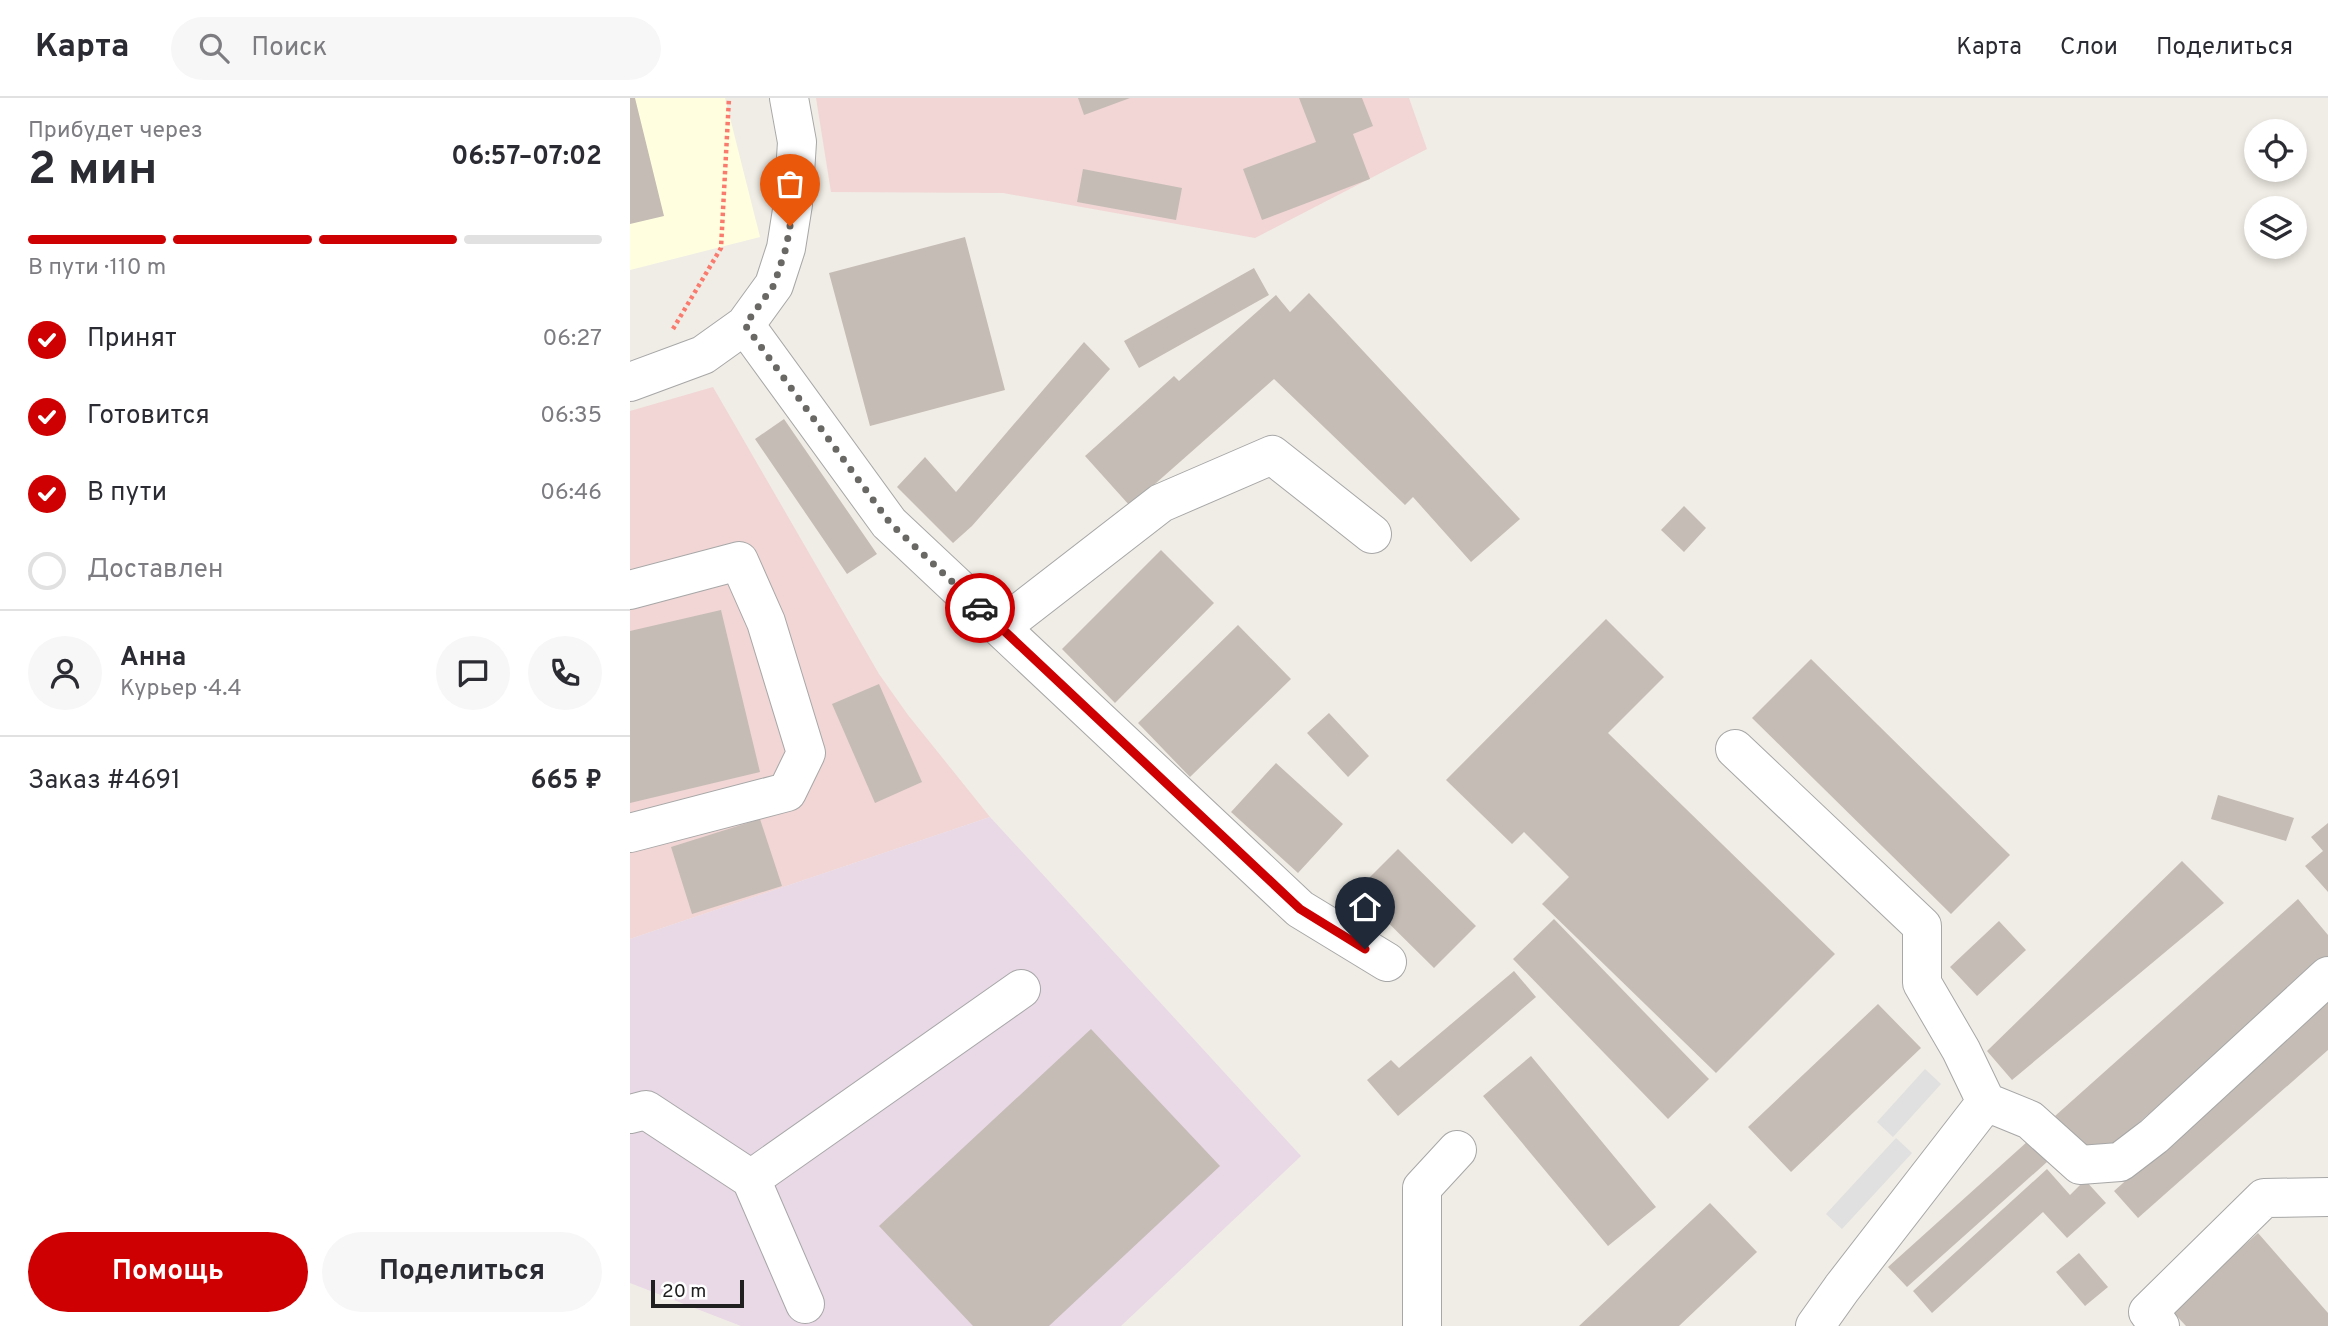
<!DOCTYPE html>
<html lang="ru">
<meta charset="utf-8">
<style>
:root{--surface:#fff;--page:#f7f7f7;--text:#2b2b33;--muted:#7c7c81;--line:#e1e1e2;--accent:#cf0001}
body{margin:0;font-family:Overpass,sans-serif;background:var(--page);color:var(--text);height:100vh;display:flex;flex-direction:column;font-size:26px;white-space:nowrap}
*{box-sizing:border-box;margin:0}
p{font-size:23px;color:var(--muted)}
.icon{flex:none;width:38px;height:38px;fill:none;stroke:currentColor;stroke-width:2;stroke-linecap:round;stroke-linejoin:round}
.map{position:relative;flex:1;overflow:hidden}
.drawer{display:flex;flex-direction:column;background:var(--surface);width:630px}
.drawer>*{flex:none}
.fabs{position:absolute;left:1614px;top:21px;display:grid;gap:14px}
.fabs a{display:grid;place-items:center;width:63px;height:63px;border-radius:50%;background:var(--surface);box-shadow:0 4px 10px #0003;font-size:35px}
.scale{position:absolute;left:21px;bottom:18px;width:93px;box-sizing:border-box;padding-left:7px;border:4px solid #202020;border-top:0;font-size:19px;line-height:24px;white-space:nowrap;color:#202020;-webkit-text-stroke:5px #fff;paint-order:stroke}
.pin{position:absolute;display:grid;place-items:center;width:60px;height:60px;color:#fff;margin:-72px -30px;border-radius:50% 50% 50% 0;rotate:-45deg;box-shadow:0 0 7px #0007}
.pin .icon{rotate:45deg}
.courier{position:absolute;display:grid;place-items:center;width:70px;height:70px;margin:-35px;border:5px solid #cf0001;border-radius:50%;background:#fff;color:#222;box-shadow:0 2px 9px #0007}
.overview em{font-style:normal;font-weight:700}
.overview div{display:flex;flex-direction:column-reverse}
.overview{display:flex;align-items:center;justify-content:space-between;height:119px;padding:0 28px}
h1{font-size:46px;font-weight:700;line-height:52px}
.bar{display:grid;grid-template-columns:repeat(4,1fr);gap:10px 7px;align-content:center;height:84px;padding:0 28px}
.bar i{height:9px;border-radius:5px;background:var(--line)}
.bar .current{background:var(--accent)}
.bar p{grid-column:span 4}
.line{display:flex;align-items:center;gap:18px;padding:0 28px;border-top:2px solid var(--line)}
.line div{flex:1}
.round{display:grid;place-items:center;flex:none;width:74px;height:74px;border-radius:37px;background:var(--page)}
ol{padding:0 28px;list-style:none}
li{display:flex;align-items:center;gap:21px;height:77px}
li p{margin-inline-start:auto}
li .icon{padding:7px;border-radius:50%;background:var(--accent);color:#fff;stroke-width:4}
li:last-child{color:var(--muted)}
li i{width:38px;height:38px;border:4px solid var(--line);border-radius:50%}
.cta{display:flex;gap:14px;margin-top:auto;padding:14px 28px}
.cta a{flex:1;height:80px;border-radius:42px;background:var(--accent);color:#fff;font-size:28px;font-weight:700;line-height:80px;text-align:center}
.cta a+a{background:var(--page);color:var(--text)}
header{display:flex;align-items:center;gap:42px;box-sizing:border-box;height:98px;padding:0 35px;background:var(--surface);border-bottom:2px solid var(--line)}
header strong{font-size:33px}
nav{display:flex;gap:38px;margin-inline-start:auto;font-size:24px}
.search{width:490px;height:63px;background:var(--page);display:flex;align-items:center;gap:18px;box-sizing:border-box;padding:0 24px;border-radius:38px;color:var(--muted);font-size:26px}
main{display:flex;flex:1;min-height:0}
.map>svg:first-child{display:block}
.commercial{fill:#f1d6d5}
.industrial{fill:#e9d8e6}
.education{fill:#ffffe0}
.parking{fill:#e0e0e0}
.building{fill:#c5bcb5}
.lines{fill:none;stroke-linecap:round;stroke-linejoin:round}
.minor-casing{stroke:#a7a7a7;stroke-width:40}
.path{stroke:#fa7b6d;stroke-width:4.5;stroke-dasharray:3.5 3.5;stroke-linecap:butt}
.minor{stroke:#fff;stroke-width:38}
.done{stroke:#696865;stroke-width:7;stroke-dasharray:0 12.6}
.route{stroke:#cf0001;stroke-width:9}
</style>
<header>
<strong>Карта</strong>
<div class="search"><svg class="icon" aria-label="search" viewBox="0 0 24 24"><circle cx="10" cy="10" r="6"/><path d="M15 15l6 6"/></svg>Поиск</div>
<nav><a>Карта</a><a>Слои</a><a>Поделиться</a></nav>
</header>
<main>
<section class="drawer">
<div class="overview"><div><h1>2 мин</h1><p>Прибудет через</p></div><em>06:57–07:02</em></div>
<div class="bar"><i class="current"></i><i class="current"></i><i class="current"></i><i></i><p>В пути · 110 m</p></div>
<ol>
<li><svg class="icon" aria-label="check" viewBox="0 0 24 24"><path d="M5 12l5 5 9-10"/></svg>Принят<p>06:27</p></li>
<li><svg class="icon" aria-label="check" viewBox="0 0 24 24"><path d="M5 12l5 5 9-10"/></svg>Готовится<p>06:35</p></li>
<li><svg class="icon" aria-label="check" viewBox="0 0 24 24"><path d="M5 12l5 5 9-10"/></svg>В пути<p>06:46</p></li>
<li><i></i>Доставлен</li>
</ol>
<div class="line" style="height:126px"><a class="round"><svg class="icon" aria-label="person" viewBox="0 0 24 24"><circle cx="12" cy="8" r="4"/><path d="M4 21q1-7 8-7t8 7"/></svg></a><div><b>Анна</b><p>Курьер · 4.4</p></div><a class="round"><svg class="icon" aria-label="chat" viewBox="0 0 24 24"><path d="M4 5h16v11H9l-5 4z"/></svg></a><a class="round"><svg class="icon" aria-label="phone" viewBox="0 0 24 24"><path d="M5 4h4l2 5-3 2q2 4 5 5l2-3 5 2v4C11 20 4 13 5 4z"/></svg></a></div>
<div class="line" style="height:91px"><div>Заказ #4691</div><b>665 ₽</b></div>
<div class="cta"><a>Помощь</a><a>Поделиться</a></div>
</section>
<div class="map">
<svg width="1698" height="1228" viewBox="0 0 1698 1228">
<rect width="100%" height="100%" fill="#f0ede6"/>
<path class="commercial" d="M186,0H779L797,51L625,140L373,95L201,94Z
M83,289L249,576L278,617L360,719L0,841V313Z"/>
<path class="industrial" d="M360,719L671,1058L491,1228H111L0,1185V841Z"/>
<path class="education" d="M0,0H95L130,139L0,172Z"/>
<path class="parking" d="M1295,971L1311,986L1263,1039L1247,1024Z
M1266,1040L1282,1055L1212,1131L1196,1116Z"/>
<path class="building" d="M0,0H5L34,118L0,126Z
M448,0H500L454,17Z
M669,0H732L743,28L723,36L740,81L632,122L613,71L686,44Z
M453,71L552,90L546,122L447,104Z
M335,139L375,292L240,328L199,175Z
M624,170L639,197L509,270L494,243Z
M679,195L890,421L841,464L783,399L775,407L644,281L500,408L455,358L544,278L549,283L646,197L660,214Z
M454,244L480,271L342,428L323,445L267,389L295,359L326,394Z
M154,321L247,456L217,476L125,341Z
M1054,408L1076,430L1054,454L1031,432Z
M531,452L584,505L485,605L432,551Z
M91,512L130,674L0,705V533Z
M976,521L1034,579L978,635L1205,856L1086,975L912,806L939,779L894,734L882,746L816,682Z
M608,527L661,581L560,679L508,625Z
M1181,561L1380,757L1321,816L1122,620Z
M249,586L292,684L245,705L202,606Z
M699,615L739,658L718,679L677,635Z
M646,665L713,726L668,775L601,714Z
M1588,697L1664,720L1656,743L1581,721Z
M130,721L152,788L62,816L41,749Z
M1698,725V794L1675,768L1693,753L1681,739Z
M768,751L846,828L804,870L726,793Z
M1552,763L1594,805L1382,982L1357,953Z
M1668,801L1698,837V858L1480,1050L1454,1049L1425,1018Z
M924,821L1079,981L1038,1021L883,861Z
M1369,823L1396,852L1347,898L1320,869Z
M884,873L906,899L768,1018L737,982L761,962L769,970Z
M1698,904V952L1508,1120L1484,1093Z
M1248,906L1291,950L1161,1074L1118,1029Z
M461,931L590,1068L419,1228H343L249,1128Z
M901,958L1026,1109L978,1148L853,998Z
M1398,1043L1417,1064L1277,1189L1258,1169Z
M1417,1071L1440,1097L1455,1082L1476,1105L1437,1140L1413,1114L1302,1215L1283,1193Z
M1080,1105L1127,1154L1049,1228H949Z
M1628,1135L1698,1215V1228H1556L1541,1212Z
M1449,1155L1478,1189L1455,1208L1426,1174Z"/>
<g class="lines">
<defs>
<path id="minor" d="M115,227L259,425L670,811L757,864
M0,284L73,257L115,227L144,187L156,150L163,106L167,44L159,0
M0,492L109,463L136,524L176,655L157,694L0,735
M371,529L531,405L642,357L742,436
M1105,651L1292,828V885L1331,952L1356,1004L1400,1022L1450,1067L1490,1064L1524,1038L1698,878
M0,1016L16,1012L121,1081L175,1206
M121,1081L391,891
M792,1228V1090L827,1052
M1185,1228L1212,1190L1356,1004
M1530,1228L1518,1214L1634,1100L1698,1099"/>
</defs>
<use href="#minor" class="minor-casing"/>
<path class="path" d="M43,231L91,150L99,0"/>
<use href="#minor" class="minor"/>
</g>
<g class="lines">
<path class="done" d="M160,128L156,150L144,187L115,227L260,425L350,510"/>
<path class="route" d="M350,510L670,811L735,851"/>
</g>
</svg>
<div class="fabs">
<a><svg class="icon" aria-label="locate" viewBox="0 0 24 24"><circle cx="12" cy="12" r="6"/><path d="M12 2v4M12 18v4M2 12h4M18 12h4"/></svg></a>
<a><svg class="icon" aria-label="layers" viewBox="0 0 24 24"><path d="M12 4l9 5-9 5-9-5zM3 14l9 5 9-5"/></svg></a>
</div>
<div class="scale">20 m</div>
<div class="pin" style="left:160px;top:128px;background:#ea580c"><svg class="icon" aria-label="bag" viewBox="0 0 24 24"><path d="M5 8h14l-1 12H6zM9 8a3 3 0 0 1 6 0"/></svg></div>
<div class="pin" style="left:735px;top:851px;background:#1f2937"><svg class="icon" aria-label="home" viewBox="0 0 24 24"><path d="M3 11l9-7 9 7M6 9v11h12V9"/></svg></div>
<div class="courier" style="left:350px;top:510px"><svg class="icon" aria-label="car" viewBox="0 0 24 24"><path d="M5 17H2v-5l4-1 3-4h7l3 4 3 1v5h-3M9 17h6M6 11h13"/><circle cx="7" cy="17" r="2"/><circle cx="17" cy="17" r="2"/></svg></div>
</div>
</main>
